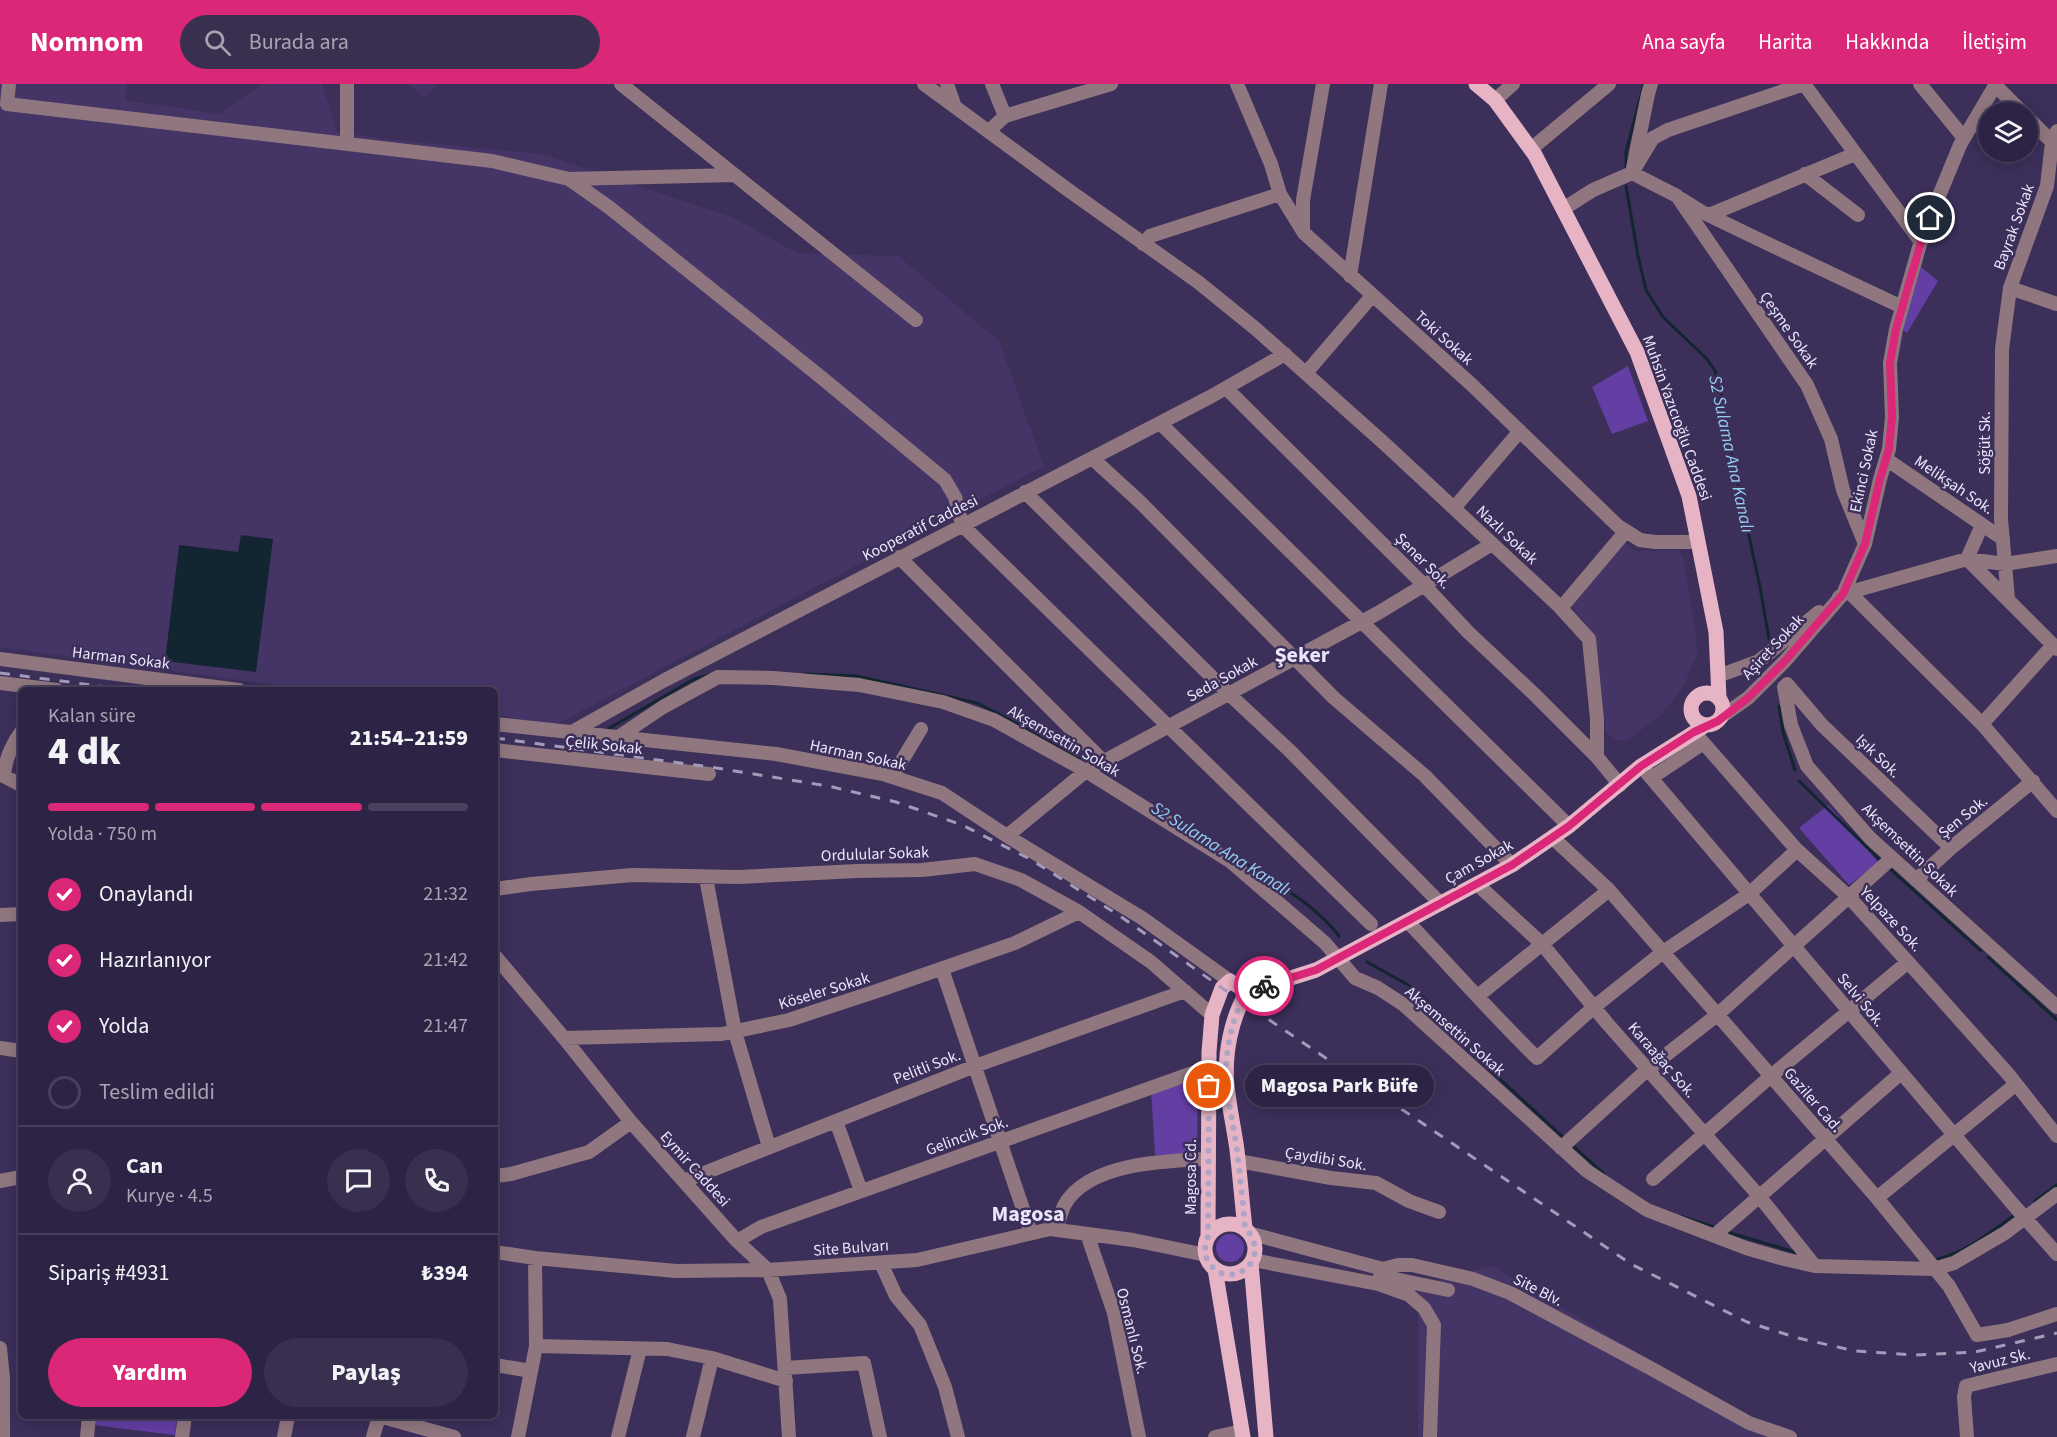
<!DOCTYPE html>
<html lang="tr">
<meta charset="utf-8">
<style>
:root{--surface:#2d2344;--page:#392f4f;--text:#f1f3f6;--muted:#a7a4b2;--line:#48405d;--accent:#db2777}
body{margin:0;font-family:"Source Sans 3",sans-serif;background:var(--page);color:var(--text);height:100vh;display:flex;flex-direction:column;font-size:22px;white-space:nowrap}
*{box-sizing:border-box;margin:0}
p{font-size:20px;color:var(--muted)}
.icon{flex:none;width:33px;height:33px;fill:none;stroke:currentColor;stroke-width:2;stroke-linecap:round;stroke-linejoin:round}
.map{position:relative;flex:1;overflow:hidden}
.panel{position:absolute;left:18px;top:603px;width:480px;height:732px;display:flex;flex-direction:column;background:var(--surface);border-radius:9px;box-shadow:0 3px 15px #0003,0 0 0 2px var(--line)}
.panel>*{flex:none}
.buttons{position:absolute;left:1978px;top:18px;display:grid;gap:12px}
.buttons a{display:grid;place-items:center;width:60px;height:60px;border-radius:50%;background:var(--surface);box-shadow:0 3px 15px #0003,0 0 0 2px var(--line);font-size:30px}
.pin{position:absolute;display:grid;place-items:center;width:51px;height:51px;color:#fff;margin:-26px;border:3px solid #fff;border-radius:50%;box-shadow:0 2px 6px #0007}
.courier{position:absolute;display:grid;place-items:center;width:60px;height:60px;margin:-30px;border:4px solid #db2777;border-radius:50%;background:#fff;color:#222;box-shadow:0 2px 8px #0007}
.bubble{position:absolute;height:42px;border-radius:21px;background:var(--surface);box-shadow:0 3px 15px #0003,0 0 0 2px var(--line);font-size:20px;font-weight:800;line-height:42px;text-align:center}
.head em{font-style:normal;font-weight:800}
.head div{display:flex;flex-direction:column-reverse}
.head{display:flex;align-items:center;justify-content:space-between;height:102px;padding:0 30px}
h1{font-size:39px;font-weight:800;line-height:45px}
.bar{display:grid;grid-template-columns:repeat(4,1fr);gap:9px 6px;align-content:center;height:72px;padding:0 30px}
.bar i{height:8px;border-radius:4px;background:var(--line)}
.bar .current{background:var(--accent)}
.bar p{grid-column:span 4}
.line{display:flex;align-items:center;gap:15px;padding:0 30px;border-top:2px solid var(--line)}
.line div{flex:1}
.round{display:grid;place-items:center;flex:none;width:63px;height:63px;border-radius:32px;background:var(--page)}
ol{padding:0 30px;list-style:none}
li{display:flex;align-items:center;gap:18px;height:66px}
li p{margin-inline-start:auto}
li .icon{padding:6px;border-radius:50%;background:var(--accent);color:#fff;stroke-width:4}
li:last-child{color:var(--muted)}
li i{width:33px;height:33px;border:3px solid var(--line);border-radius:50%}
.action{display:flex;gap:12px;margin-top:auto;padding:12px 30px}
.action a{flex:1;height:69px;border-radius:36px;background:var(--accent);color:#fff;font-size:24px;font-weight:800;line-height:69px;text-align:center}
.action a+a{background:var(--page);color:var(--text)}
header{display:flex;align-items:center;gap:36px;box-sizing:border-box;height:84px;padding:0 30px;background:var(--accent);color:#fff}
header strong{font-size:28px}
nav{display:flex;gap:33px;margin-inline-start:auto;font-size:21px}
.search{width:420px;height:54px;background:var(--page);display:flex;align-items:center;gap:15px;box-sizing:border-box;padding:0 21px;border-radius:33px;color:var(--muted);font-size:22px}
.map>svg:first-child{display:block}
.built{fill:#453567}
.green{fill:#633ea3}
.water{fill:#132530}
.lines{fill:none;stroke-linecap:round;stroke-linejoin:round}
.stream{stroke:#132530;stroke-width:3}
.minor{stroke:#90777f;stroke-width:14}
.major{stroke:#e7b4c5;stroke-width:15}
.rail{stroke:#a39bb9;stroke-width:3;stroke-dasharray:10 10;stroke-linecap:butt}
.done{stroke:#ada5c3;stroke-width:6;stroke-dasharray:0 10.8}
.route{stroke:#db2777;stroke-width:8}
.labels{text-anchor:middle;dominant-baseline:central;stroke-width:5;stroke-linejoin:round;paint-order:stroke}
.street-label{font-size:16px;fill:#eae5fb;stroke:#3c2f5a}
.water-label{font-size:18px;font-style:italic;fill:#95cdf0;stroke:#3c2f5a}
.district-label{font-size:22px;font-weight:bold;fill:#eae5fb;stroke:#3c2f5a}
</style>
<header>
<strong>Nomnom</strong>
<div class="search"><svg class="icon" aria-label="search" viewBox="0 0 24 24"><circle cx="10" cy="10" r="6"/><path d="M15 15l6 6"/></svg>Burada ara</div>
<nav><a>Ana sayfa</a><a>Harita</a><a>Hakkında</a><a>İletişim</a></nav>
</header>
<div class="map">
<svg width="2057" height="1353" viewBox="0 0 2057 1353">
<rect width="100%" height="100%" fill="#3c2f5a"/>
<path class="built" d="M0,0H127L125,16L220,30L262,0H322L337,48L385,55L541,70L734,134L797,169L898,172L999,257L1044,382L555,641L495,631V606H310L0,563Z
M408,0H436L425,14Z
M1625,458L1636,467H1678L1682,471L1695,544L1697,570L1684,601L1662,630L1628,656H1616L1606,648L1595,553L1570,519Z
M1492,1182L1770,1347L1771,1353H1418V1201Z"/>
<path class="green" d="M1921,183L1938,197L1907,249L1903,246Z
M1628,282L1648,337L1612,350L1592,303Z
M1828,721L1879,779L1849,801L1799,744Z
M1198,994L1197,1072L1155,1071L1151,1005Z
M1216 1164a14 14 0 1 1 28 0a14 14 0 1 1-28 0Z
M95,1332H177L175,1351L93,1341Z"/>
<path class="water" d="M241,451L273,455L256,588L165,577L179,461L238,468Z"/>
<g class="lines">
<path class="stream" d="M1626,87V68L1644,0
M1626,102L1638,172L1646,206L1663,233L1707,275L1715,287L1720,303L1733,378L1760,503L1769,555
M806,590L857,592L977,619L1034,648L1079,675
M1779,622L1783,648L1795,686
M608,645L694,595L710,591
M1799,697L1880,776
M1238,775C1273,798 1313,818 1339,852
M1889,784L1981,867
M1988,873L2057,936
M1367,878L1410,902L1426,916L1465,963L1564,1054
M1572,1061L1604,1090
M2035,1117L2057,1101
M1680,1132L1714,1143
M1727,1148L1798,1169
M1933,1176C1964,1170 1991,1148 2016,1130"/>
<path class="minor" d="M9,0L7,20L492,77L569,95L610,124L822,294L945,396L955,413L962,441L1371,840
M347,0V59
M621,0L916,236
M924,0L1071,108L1198,198L1256,245L1386,361L1558,521L1589,555L1597,635V673L1620,701
M947,0L955,23
M992,0L1005,32
M1237,0L1271,80L1280,110L1304,149L1472,301L1618,442L1640,456L1655,458H1698
M1651,0L1648,10L1632,89L1677,112L1807,301L1831,355L1843,406L1865,460
M1920,0L1964,54
M1994,0L2022,28
M1495,16L1513,0
M2028,34L2052,58L2057,47
M989,47L1005,32L1111,0
M1531,65L1609,0
M1805,90L1858,131
M569,95L735,91
M1681,115L1702,128L1758,155L1902,223
M1563,125L1593,106L1632,89L1653,54L1668,46L1804,0L1921,158
M1709,131L1855,70
M1303,146V116L1323,0
M1143,160L1150,152L1280,110
M1350,192L1381,0
M2010,204L2057,220
M1306,289L1372,212
M1226,304L1424,501L1468,548L1534,610L1597,673
M1160,339L1569,742
M1092,374L1140,418L1334,614L1425,692L1512,781
M1886,375L2003,455
M1025,408L1229,610L1289,666L1441,820
M1454,424L1520,347
M1982,441L1967,475L2057,565
M899,473L1103,677
M1849,508L1982,640L2057,727
M1839,513L1843,510L1967,475L2005,480L2057,472
M2008,515L2001,435L2002,265L2010,204L2047,102L2052,58
M1561,524L1626,447
M0,575L239,606
M1718,592L1759,577L1819,528
M0,599L57,606
M1787,600L1822,641L1951,764
M1784,603L1791,641L1807,682L1870,754L2057,923
M1721,633L1748,614L1785,577L1843,510L1865,460L1880,395L1889,365L1892,333L1890,279L1896,245L1922,153L1960,61L1996,0
M495,640L776,670L883,690L942,709L1007,752L1142,834L1230,897
M1982,640L2053,561
M1694,648L1797,766L1849,813L1926,898L2009,991L2057,1052
M570,649L663,597L1210,313L1285,270
M617,654L663,623L718,593L773,594L859,601L943,618L994,636L1086,687L1230,777L1325,859L1355,894L1378,904L1404,921L1587,1087L1647,1126L1746,1164L1784,1175L1815,1182L1934,1185L1954,1179L2005,1149L2057,1110
M495,666L709,690
M1641,682L2017,1125L2057,1170
M0,690L21,701
M4,692C5,675 11,662 21,648
M892,693L921,645
M1651,694L1702,660
M1007,752L1086,687L1378,529L1492,460
M1553,754L1609,806L1877,1114L1949,1202L1977,1251L2008,1246L2057,1230
M706,794L735,948L769,1063
M1916,796L1951,764L2033,697
M1477,800L1542,860L1606,938L1759,1112L1815,1182
M495,805L531,800L632,791L739,793L857,787L922,786L975,780L1021,796L1079,828L1151,878L1212,931
M0,831L21,830
M1408,838C1451,883 1492,930 1537,974L1594,923L1663,868L1749,810L1797,766
M495,872L564,954L631,1038L737,1157L768,1186L780,1215L789,1353
M942,885L1031,1149
M1479,911L1609,806
M564,954L722,950L789,936L880,906L1015,859L1079,828
M0,964L21,967
M836,1037L861,1107
M1561,1064L1648,985L1717,931L1892,774
M1238,1077L1331,1094L1376,1099L1409,1117L1439,1128
M495,1092L511,1090L589,1068L631,1038
M1653,1095L1771,992L1908,878
M0,1097L21,1093
M684,1097L975,982L1185,907
M1877,1114L2016,1000
M1056,1146C1059,1138 1061,1127 1065,1120C1090,1078 1167,1077 1209,1075
M1087,1150L1114,1229L1139,1353
M1252,1150L1383,1185L1398,1181H1412L1473,1195L1510,1209L1652,1285L1749,1339L1790,1353
M1715,1151L1901,989
M737,1157L761,1143L1209,983
M495,1168L535,1174L676,1187L768,1186L917,1176L1050,1145L1133,1156L1206,1171
M1253,1176L1378,1200L1409,1211L1424,1224L1434,1241L1430,1353
M881,1179L896,1212L920,1241L945,1303L958,1353
M1380,1192L1448,1206
M536,1262L667,1265L712,1274L786,1297
M0,1264L3,1294V1353
M495,1281L531,1287
M785,1284L864,1279L880,1353
M87,1353L89,1332
M182,1353L185,1332
M284,1353L288,1332
M373,1353L379,1332L454,1353
M518,1353L536,1262L535,1174
M618,1353L640,1265
M693,1353L712,1274
M1215,1353L1242,1347
M1967,1353L1964,1313L1966,1302L2057,1280"/>
<path class="major" d="M1476,0L1495,16L1535,71L1637,268L1689,412L1716,548L1719,614
M1691 625a16 16 0 1 1 32 0a16 16 0 1 1-32 0Z
M1247,908L1316,886L1512,781L1569,742L1641,682L1706,641
M1205 1165a25 25 0 1 1 50 0a25 25 0 1 1-50 0Z
M1245,1144C1242,1118 1240,1092 1237,1066C1234,1044 1229,1023 1227,1001C1224,971 1231,934 1247,908
M1208,1152L1209,968L1212,931L1222,904L1230,897L1247,908
M1251,1179L1266,1353
M1215,1185L1243,1353"/>
<path class="rail" d="M0,589L130,606
M495,654L710,683L828,702L896,718L962,741L1030,775L1120,832L1222,904L1631,1180L1747,1238L1798,1254L1855,1267L1915,1271L1975,1268L2057,1249"/>
</g>
<g class="lines">
<path class="done" d="M1209,1002L1208,1152C1205,1161 1203,1170 1209,1179C1230,1209 1275,1175 1245,1144C1243,1118 1240,1092 1237,1066C1234,1044 1229,1023 1227,1001C1224,971 1231,934 1247,908L1264,902"/>
<path class="route" d="M1264,902L1316,886L1512,781L1569,742L1641,682L1694,648L1718,637L1748,614L1785,577L1823,533L1843,510L1865,460L1880,395L1889,365L1892,333L1890,279L1896,245L1921,158L1930,134"/>
</g>
<g class="labels">
<g class="street-label">
<text transform="translate(2014 143) rotate(-70)">Bayrak Sokak</text>
<text transform="translate(1789 246) rotate(55)">Çeşme Sokak</text>
<text transform="translate(1444 254) rotate(42)">Toki Sokak</text>
<text transform="translate(1677 334) rotate(70)">Muhsin Yazıcıoğlu Caddesi</text>
<text transform="translate(1985 359) rotate(-90)">Söğüt Sk.</text>
<text transform="translate(1864 387) rotate(-78)">Ekinci Sokak</text>
<text transform="translate(1954 401) rotate(34)">Melikşah Sok.</text>
<text transform="translate(920 444) rotate(-27)">Kooperatif Caddesi</text>
<text transform="translate(1507 451) rotate(43)">Nazlı Sokak</text>
<text transform="translate(1423 477) rotate(45)">Şener Sok.</text>
<text transform="translate(1773 563) rotate(-47)">Aşiret Sokak</text>
<text transform="translate(121 574) rotate(7)">Harman Sokak</text>
<text transform="translate(1222 595) rotate(-29)">Seda Sokak</text>
<text transform="translate(1064 657) rotate(30)">Akşemsettin Sokak</text>
<text transform="translate(604 661) rotate(6)">Çelik Sokak</text>
<text transform="translate(858 671) rotate(12)">Harman Sokak</text>
<text transform="translate(1878 672) rotate(44)">Işık Sok.</text>
<text transform="translate(1963 733) rotate(-39)">Şen Sok.</text>
<text transform="translate(1910 766) rotate(44)">Akşemsettin Sokak</text>
<text transform="translate(875 770) rotate(-2)">Ordulular Sokak</text>
<text transform="translate(1479 778) rotate(-29)">Çam Sokak</text>
<text transform="translate(1891 835) rotate(47)">Yelpaze Sok.</text>
<text transform="translate(824 907) rotate(-17)">Köseler Sokak</text>
<text transform="translate(1861 916) rotate(50)">Selvi Sok.</text>
<text transform="translate(1455 947) rotate(41)">Akşemsettin Sokak</text>
<text transform="translate(1662 976) rotate(49)">Karaağaç Sok.</text>
<text transform="translate(927 983) rotate(-21)">Pelitli Sok.</text>
<text transform="translate(1813 1016) rotate(49)">Gaziler Cad.</text>
<text transform="translate(967 1052) rotate(-20)">Gelincik Sok.</text>
<text transform="translate(1326 1075) rotate(9)">Çaydibi Sok.</text>
<text transform="translate(695 1085) rotate(48)">Eymir Caddesi</text>
<text transform="translate(1191 1093) rotate(-90)">Magosa Cd.</text>
<text transform="translate(851 1164) rotate(-4)">Site Bulvarı</text>
<text transform="translate(1538 1206) rotate(27)">Site Blv.</text>
<text transform="translate(1132 1247) rotate(76)">Osmanlı Sok.</text>
<text transform="translate(2000 1277) rotate(-14)">Yavuz Sk.</text>
</g>
<g class="water-label">
<text transform="translate(1731 370) rotate(78)">S2 Sulama Ana Kanalı</text>
<text transform="translate(1221 765) rotate(32)">S2 Sulama Ana Kanalı</text>
</g>
<g class="district-label">
<text x="1302" y="571">Şeker</text>
<text x="1028" y="1130">Magosa</text>
</g>
</g>
</svg>
<div class="buttons">
<a><svg class="icon" aria-label="layers" viewBox="0 0 24 24"><path d="M12 4l9 5-9 5-9-5zM3 14l9 5 9-5"/></svg></a>
</div>
<div class="pin" style="left:1209px;top:1002px;background:#ea580c"><svg class="icon" aria-label="bag" viewBox="0 0 24 24"><path d="M5 8h14l-1 12H6zM9 8a3 3 0 0 1 6 0"/></svg></div>
<div class="pin" style="left:1930px;top:134px;background:#1f2937"><svg class="icon" aria-label="home" viewBox="0 0 24 24"><path d="M3 11l9-7 9 7M6 9v11h12V9"/></svg></div>
<div class="courier" style="left:1264px;top:902px"><svg class="icon" aria-label="bike" viewBox="0 0 24 24"><circle cx="6" cy="16" r="4"/><circle cx="18" cy="16" r="4"/><path d="M6 16l4-8h5l3 8M10 8l3 8H6M13 5h3"/></svg></div>
<div class="bubble" style="left:1245px;top:981px;width:189px">Magosa Park Büfe</div>
<section class="panel">
<div class="head"><div><h1>4 dk</h1><p>Kalan süre</p></div><em>21:54–21:59</em></div>
<div class="bar"><i class="current"></i><i class="current"></i><i class="current"></i><i></i><p>Yolda · 750 m</p></div>
<ol>
<li><svg class="icon" aria-label="check" viewBox="0 0 24 24"><path d="M5 12l5 5 9-10"/></svg>Onaylandı<p>21:32</p></li>
<li><svg class="icon" aria-label="check" viewBox="0 0 24 24"><path d="M5 12l5 5 9-10"/></svg>Hazırlanıyor<p>21:42</p></li>
<li><svg class="icon" aria-label="check" viewBox="0 0 24 24"><path d="M5 12l5 5 9-10"/></svg>Yolda<p>21:47</p></li>
<li><i></i>Teslim edildi</li>
</ol>
<div class="line" style="height:108px"><a class="round"><svg class="icon" aria-label="person" viewBox="0 0 24 24"><circle cx="12" cy="8" r="4"/><path d="M4 21q1-7 8-7t8 7"/></svg></a><div><b>Can</b><p>Kurye · 4.5</p></div><a class="round"><svg class="icon" aria-label="chat" viewBox="0 0 24 24"><path d="M4 5h16v11H9l-5 4z"/></svg></a><a class="round"><svg class="icon" aria-label="phone" viewBox="0 0 24 24"><path d="M5 4h4l2 5-3 2q2 4 5 5l2-3 5 2v4C11 20 4 13 5 4z"/></svg></a></div>
<div class="line" style="height:78px"><div>Sipariş #4931</div><b>₺394</b></div>
<div class="action"><a>Yardım</a><a>Paylaş</a></div>
</section>
</div>
